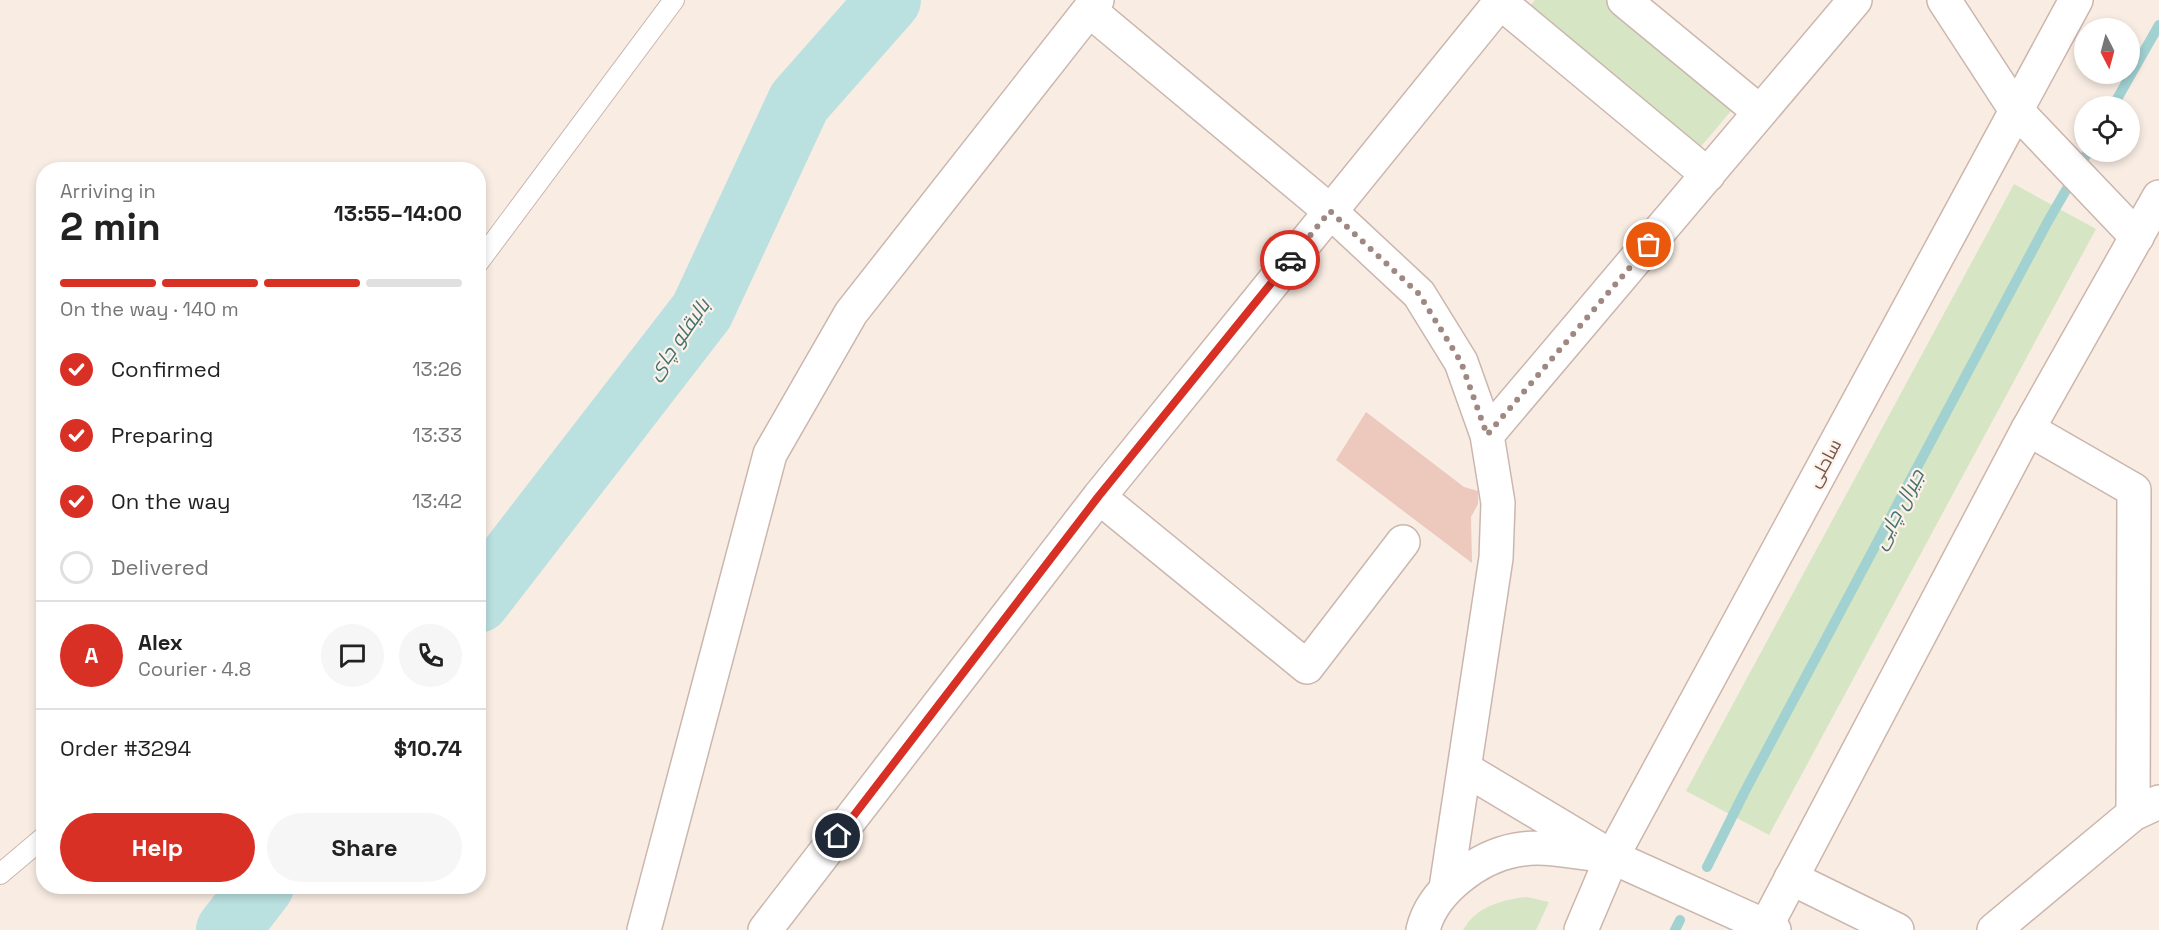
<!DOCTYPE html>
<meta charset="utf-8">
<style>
:root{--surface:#fff;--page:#f6f6f6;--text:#222;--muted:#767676;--line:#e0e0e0;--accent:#d93025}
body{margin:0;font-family:"Space Grotesk",Cairo,sans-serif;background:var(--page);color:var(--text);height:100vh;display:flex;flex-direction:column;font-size:22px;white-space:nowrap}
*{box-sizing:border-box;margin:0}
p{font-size:20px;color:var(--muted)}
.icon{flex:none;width:33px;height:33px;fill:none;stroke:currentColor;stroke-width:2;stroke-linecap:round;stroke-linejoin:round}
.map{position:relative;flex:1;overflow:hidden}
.panel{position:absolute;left:36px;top:162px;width:450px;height:732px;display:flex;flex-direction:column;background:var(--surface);border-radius:24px;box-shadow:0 3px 9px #0003}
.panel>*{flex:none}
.needle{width:39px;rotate:174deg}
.fabs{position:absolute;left:2074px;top:18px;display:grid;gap:12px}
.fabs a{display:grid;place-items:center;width:66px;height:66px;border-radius:50%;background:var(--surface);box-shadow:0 3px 9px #0003;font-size:30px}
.pin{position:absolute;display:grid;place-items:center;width:51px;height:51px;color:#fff;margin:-26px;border:3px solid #fff;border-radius:50%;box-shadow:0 2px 6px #0007}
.courier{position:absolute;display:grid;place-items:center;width:60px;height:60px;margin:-30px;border:4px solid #d93025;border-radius:50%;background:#fff;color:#222;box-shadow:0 2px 8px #0007}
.summary em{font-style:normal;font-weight:800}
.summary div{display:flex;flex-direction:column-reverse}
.summary{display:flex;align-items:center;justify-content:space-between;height:102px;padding:0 24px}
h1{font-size:39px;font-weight:800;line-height:45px}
.bar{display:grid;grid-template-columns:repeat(4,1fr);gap:9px 6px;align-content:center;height:72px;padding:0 24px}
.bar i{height:8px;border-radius:4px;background:var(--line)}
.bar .current{background:var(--accent)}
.bar p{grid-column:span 4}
.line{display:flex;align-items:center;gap:15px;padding:0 24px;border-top:2px solid var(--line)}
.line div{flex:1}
.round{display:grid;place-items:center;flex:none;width:63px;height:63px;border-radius:32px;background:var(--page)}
ol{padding:0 24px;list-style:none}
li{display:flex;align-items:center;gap:18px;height:66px}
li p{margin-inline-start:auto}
li .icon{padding:6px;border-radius:50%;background:var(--accent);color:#fff;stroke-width:4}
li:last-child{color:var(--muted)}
li i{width:33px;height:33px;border:3px solid var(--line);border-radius:50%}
.action{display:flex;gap:12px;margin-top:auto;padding:12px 24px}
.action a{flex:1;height:69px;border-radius:36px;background:var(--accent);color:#fff;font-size:24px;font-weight:800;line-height:69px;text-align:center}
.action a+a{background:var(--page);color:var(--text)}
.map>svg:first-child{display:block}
.green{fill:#d6e5c3}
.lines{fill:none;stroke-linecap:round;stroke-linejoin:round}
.stream{stroke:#a1d1d1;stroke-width:10}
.river{stroke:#bae0e0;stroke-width:64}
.building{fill:#ecc8bd}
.lane-casing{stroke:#cbb6ae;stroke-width:22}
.street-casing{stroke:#cbb6ae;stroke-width:36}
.secondary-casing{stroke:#ceb5ab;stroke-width:36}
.lane{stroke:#fff;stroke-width:20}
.street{stroke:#fff;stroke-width:33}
.secondary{stroke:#fff;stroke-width:33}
.done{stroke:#9f8881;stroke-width:6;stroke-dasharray:0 10.8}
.route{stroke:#d93025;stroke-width:8}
.labels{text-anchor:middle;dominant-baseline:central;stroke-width:4.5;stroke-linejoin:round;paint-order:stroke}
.street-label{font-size:18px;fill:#6e524c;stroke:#fdf1e8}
.water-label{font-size:20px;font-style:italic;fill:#427272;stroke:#fdf1e8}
</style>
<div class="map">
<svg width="2159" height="930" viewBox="0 0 2159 930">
<rect width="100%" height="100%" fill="#f9ede3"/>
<path class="green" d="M1535,0H1611L1736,105L1699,149L1529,7Z
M2014,184L2096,229L1769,835L1686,791Z
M1527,897L1549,902L1536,930H1463C1477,906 1502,900 1527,897Z"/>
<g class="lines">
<path class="stream" d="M2113,106L2159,25
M1707,867L1745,791L2047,223L2088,152
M1675,930L1680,920"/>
<path class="river" d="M478,601L702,311L799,102L889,0
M228,930L262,886"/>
</g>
<path class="building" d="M1366,412L1464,487L1478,491V504L1471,517L1472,563L1336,460Z"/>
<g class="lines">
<defs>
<path id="lane" d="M478,263L674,0
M0,874L44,837"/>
<path id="street" d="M1624,0L1760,112
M1944,0L2015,109L2137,237
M1500,2L1708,175
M1089,10L1330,211L1419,294L1461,362L1487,435L1498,503L1496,558L1446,888
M2028,429L2134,490L2133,814
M1487,435L1855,0
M1099,497L1307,667L1403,542
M1465,769L1612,857L1774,930
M1791,878L1897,930
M644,930L770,454L851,313L1097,0
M765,930L1099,497L1502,0
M1423,930C1432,891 1478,857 1516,850C1542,845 1572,851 1598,855
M1994,930L2133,814L2159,802"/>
<path id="secondary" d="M1581,930L1612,857L2076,0
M1764,930L2028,429L2159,197"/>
</defs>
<use href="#lane" class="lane-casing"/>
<use href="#street" class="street-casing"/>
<use href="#secondary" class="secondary-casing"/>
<use href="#lane" class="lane"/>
<use href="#street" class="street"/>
<use href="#secondary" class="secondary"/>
</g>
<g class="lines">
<path class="done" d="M1290,260L1330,211L1419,294L1461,362L1487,435L1649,245"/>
<path class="route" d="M838,836L1098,497L1290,260"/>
</g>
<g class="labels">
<g class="street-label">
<text transform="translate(1824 463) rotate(-62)">ساحلی</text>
</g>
<g class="water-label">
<text transform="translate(678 339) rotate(-55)">بالیقلو چای</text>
<text transform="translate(1898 509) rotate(-62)">جیرال چایی</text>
</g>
</g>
</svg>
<div class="fabs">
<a><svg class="needle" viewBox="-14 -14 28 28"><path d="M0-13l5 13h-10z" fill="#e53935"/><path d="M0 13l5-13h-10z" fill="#767676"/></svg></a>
<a><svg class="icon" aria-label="locate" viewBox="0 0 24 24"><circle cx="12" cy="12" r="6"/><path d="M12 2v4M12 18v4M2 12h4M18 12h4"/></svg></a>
</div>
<div class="pin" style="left:1649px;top:245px;background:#ea580c"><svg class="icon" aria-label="bag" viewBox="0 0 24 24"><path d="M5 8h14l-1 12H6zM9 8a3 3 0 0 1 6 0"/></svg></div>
<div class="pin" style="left:838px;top:836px;background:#1f2937"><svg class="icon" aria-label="home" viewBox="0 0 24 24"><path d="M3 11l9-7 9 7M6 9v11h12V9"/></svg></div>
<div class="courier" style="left:1290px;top:260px"><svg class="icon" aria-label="car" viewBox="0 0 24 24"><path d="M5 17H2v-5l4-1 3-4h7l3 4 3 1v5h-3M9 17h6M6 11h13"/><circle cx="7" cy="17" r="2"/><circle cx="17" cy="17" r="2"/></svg></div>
<section class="panel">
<div class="summary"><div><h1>2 min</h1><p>Arriving in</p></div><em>13:55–14:00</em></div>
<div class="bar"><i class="current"></i><i class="current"></i><i class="current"></i><i></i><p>On the way · 140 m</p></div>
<ol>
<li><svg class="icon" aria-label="check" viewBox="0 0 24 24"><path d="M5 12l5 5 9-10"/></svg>Confirmed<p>13:26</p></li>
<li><svg class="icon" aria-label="check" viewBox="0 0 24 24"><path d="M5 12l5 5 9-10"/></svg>Preparing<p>13:33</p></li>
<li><svg class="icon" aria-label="check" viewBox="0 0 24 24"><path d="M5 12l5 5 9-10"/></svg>On the way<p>13:42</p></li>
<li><i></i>Delivered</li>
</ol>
<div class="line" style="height:108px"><b class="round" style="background:var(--accent);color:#fff">A</b><div><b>Alex</b><p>Courier · 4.8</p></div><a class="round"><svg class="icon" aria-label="chat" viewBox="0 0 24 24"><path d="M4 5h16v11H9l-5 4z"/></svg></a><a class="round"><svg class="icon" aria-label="phone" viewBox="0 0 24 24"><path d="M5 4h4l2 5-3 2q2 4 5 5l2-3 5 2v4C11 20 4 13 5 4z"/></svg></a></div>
<div class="line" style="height:78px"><div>Order #3294</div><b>$10.74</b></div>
<div class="action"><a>Help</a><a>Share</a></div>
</section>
</div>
